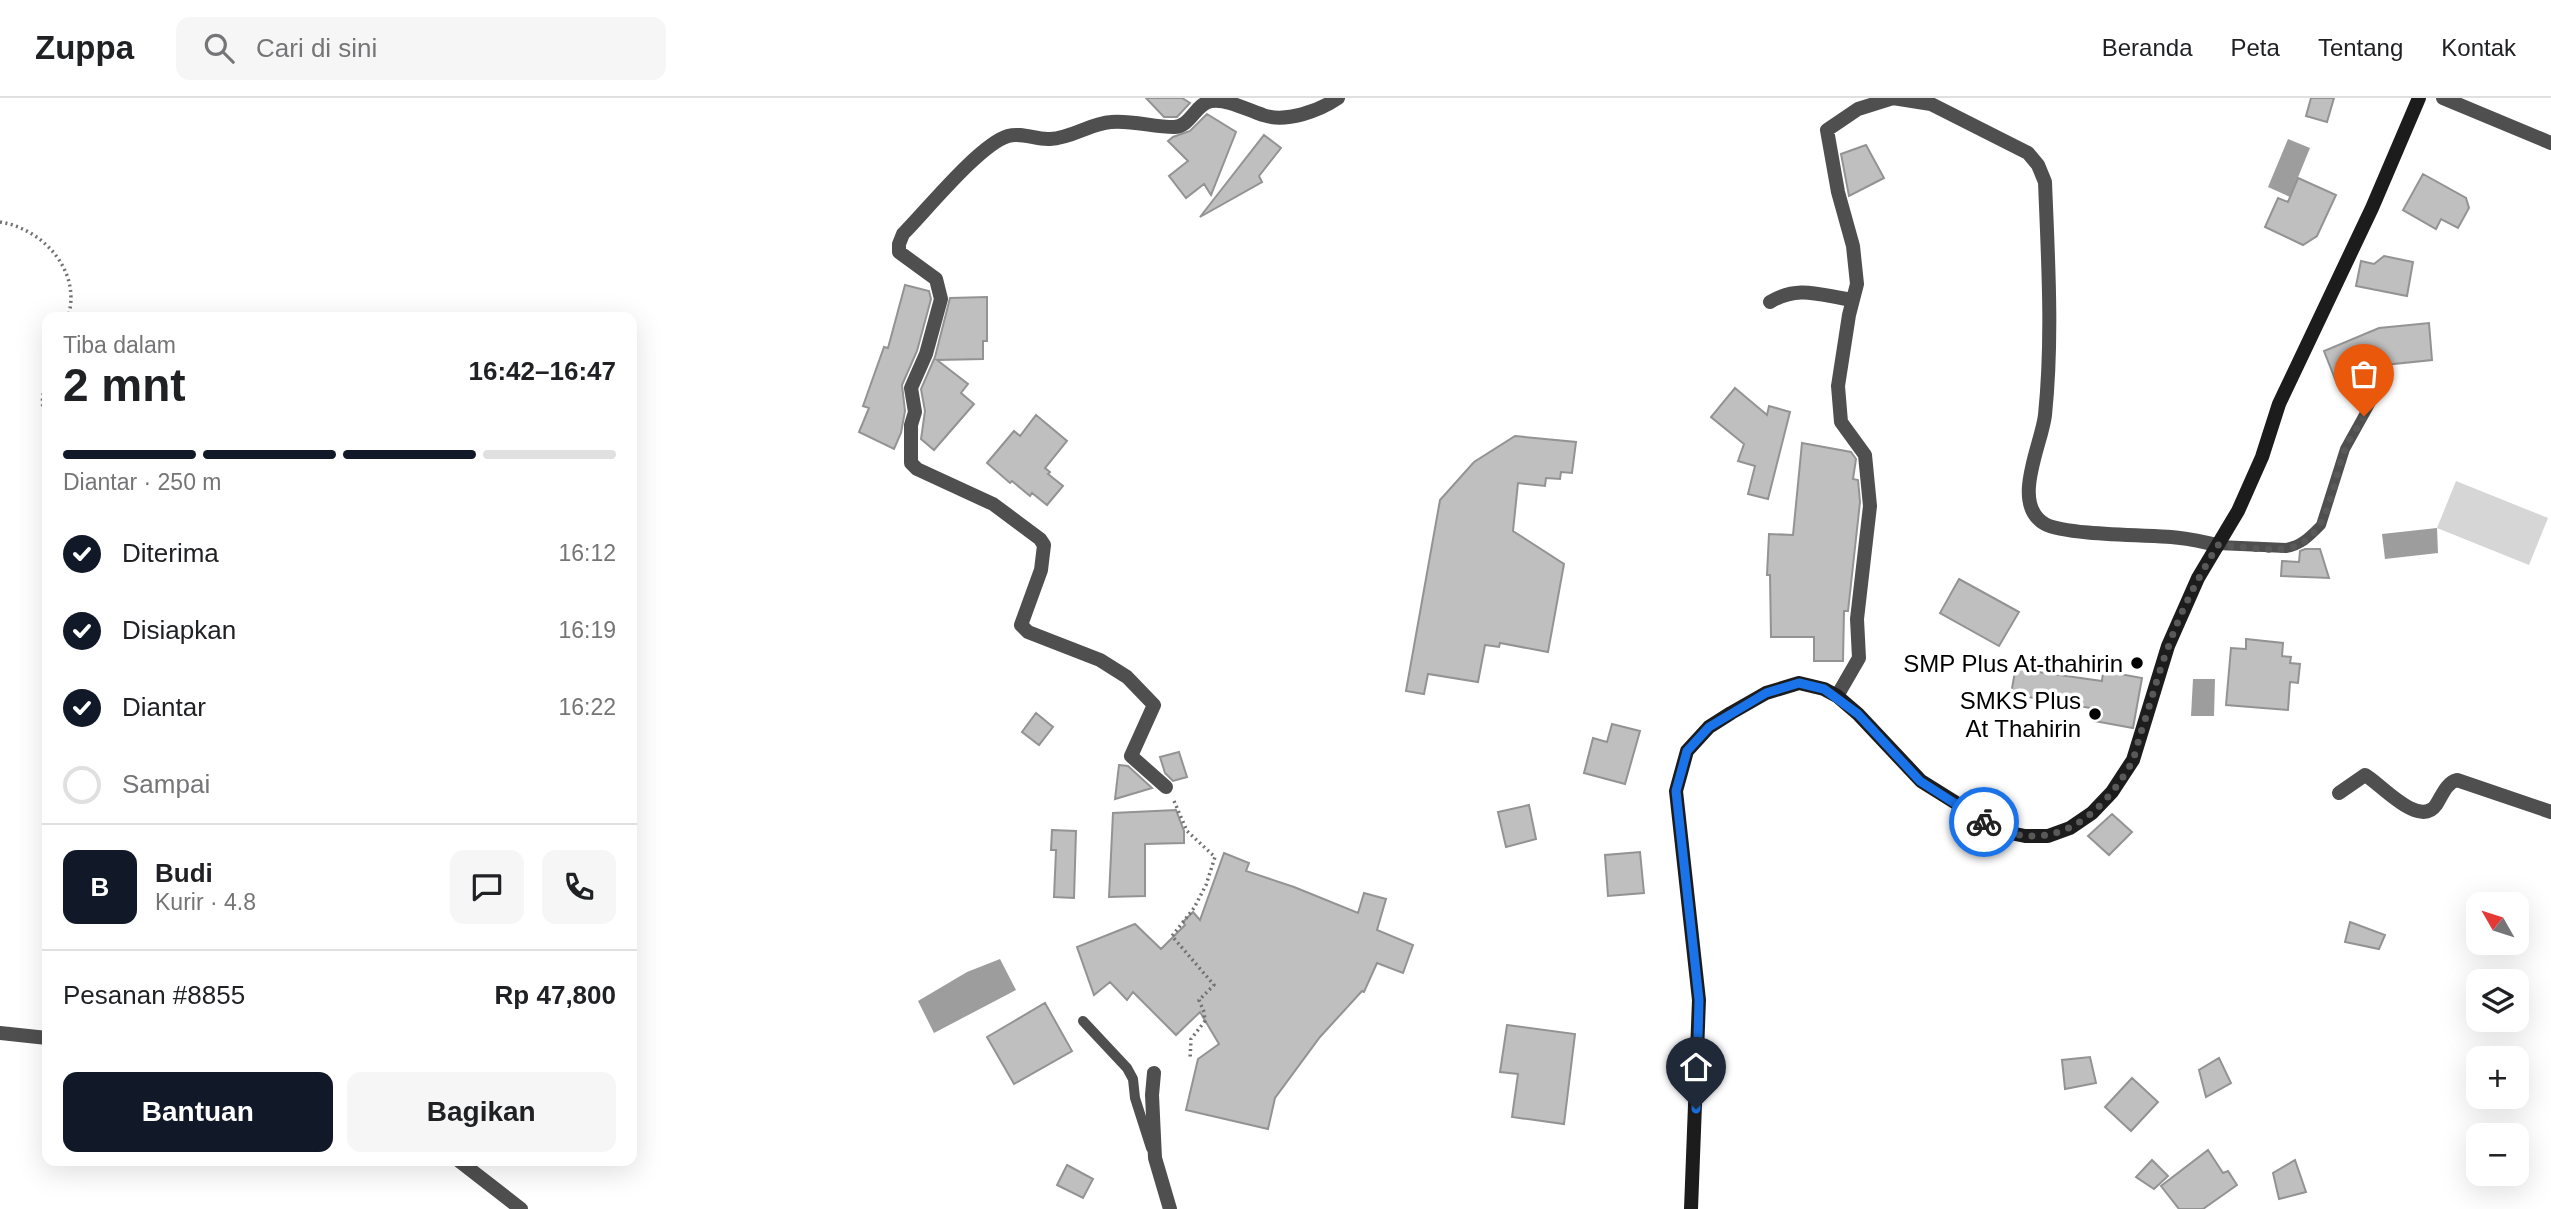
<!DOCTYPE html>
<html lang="id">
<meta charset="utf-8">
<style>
:root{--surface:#fff;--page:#f6f6f6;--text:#202124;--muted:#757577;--line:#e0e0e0;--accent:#111827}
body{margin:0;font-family:Helvetica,sans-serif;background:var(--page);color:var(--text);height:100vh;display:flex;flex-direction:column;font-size:26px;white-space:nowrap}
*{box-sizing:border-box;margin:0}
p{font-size:23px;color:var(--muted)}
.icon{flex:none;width:38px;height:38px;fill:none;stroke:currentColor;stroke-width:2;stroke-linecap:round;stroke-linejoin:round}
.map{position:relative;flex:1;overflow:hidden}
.drawer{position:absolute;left:42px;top:214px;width:595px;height:854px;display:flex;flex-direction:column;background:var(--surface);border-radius:14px;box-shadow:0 7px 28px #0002}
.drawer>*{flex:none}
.needle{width:46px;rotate:309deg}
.tools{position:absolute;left:2466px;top:794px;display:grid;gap:14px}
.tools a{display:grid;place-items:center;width:63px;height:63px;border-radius:14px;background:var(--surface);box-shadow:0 7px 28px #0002;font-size:35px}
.pin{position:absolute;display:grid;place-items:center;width:60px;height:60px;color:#fff;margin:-72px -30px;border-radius:50% 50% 50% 0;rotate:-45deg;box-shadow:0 0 7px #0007}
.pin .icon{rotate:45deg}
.courier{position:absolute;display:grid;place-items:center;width:70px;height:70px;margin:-35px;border:5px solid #1a73e8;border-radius:50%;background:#fff;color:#222;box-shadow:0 2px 9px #0007}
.head em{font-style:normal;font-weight:600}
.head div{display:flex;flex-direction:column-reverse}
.head{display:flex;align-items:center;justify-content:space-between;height:119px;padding:0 21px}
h1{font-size:46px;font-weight:600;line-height:52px}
.bar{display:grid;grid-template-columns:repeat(4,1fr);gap:10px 7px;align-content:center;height:84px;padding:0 21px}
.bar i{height:9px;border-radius:5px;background:var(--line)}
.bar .on{background:var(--accent)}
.bar p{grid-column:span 4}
.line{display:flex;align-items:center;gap:18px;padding:0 21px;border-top:2px solid var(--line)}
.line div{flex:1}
.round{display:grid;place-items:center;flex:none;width:74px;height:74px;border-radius:14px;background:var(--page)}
ol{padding:0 21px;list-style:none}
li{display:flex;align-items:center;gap:21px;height:77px}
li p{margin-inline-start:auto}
li .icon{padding:7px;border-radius:50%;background:var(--accent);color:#fff;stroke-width:4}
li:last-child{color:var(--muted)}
li i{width:38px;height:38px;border:4px solid var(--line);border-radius:50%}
.action{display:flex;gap:14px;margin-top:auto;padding:14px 21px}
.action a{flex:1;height:80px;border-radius:14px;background:var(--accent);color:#fff;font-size:28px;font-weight:600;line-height:80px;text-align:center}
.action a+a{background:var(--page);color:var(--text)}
header{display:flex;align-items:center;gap:42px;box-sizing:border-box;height:98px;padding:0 35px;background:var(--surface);border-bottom:2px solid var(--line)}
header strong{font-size:33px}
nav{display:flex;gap:38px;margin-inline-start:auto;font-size:24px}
.search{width:490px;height:63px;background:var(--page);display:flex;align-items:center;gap:18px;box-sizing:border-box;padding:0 24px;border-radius:14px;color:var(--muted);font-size:26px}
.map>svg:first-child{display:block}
.green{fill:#d6d6d6}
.water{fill:#9d9d9d}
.building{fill:#bfbfbf;stroke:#939393;stroke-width:2}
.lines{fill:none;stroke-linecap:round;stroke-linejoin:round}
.path{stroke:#717171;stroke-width:3.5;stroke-dasharray:2 3.5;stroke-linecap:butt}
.lane{stroke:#4f4f4f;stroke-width:10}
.street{stroke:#4f4f4f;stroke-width:14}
.secondary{stroke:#1c1c1c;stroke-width:14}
.done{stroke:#595959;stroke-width:7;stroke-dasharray:0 12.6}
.route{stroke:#1a73e8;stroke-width:9}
.poi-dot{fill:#000;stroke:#fff;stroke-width:2.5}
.labels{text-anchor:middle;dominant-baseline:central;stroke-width:7;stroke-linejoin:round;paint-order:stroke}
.poi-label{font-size:24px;fill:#000;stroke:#fff;text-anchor:end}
</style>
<header>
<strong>Zuppa</strong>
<div class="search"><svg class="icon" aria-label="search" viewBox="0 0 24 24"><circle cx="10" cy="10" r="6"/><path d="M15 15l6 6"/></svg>Cari di sini</div>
<nav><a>Beranda</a><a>Peta</a><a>Tentang</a><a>Kontak</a></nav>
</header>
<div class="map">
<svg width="2551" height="1111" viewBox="0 0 2551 1111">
<rect width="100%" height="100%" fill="#fff"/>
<path class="green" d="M2456,383L2548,420L2529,467L2437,430Z"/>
<path class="water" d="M2288,41L2310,50L2290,99L2268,89Z
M2437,430L2438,455L2385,461L2382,436Z
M2193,581H2215L2214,618H2191Z
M1000,861L1016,892L934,935L918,903L967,874Z"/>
<path class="building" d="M1146,0H1182L1190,5L1177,19H1164Z
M2311,0H2334L2327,24L2306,18Z
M1207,16L1236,34L1211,97L1204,86L1186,100L1169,78L1188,63L1168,43L1173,39L1190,33Z
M1264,37L1281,50L1259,78L1262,84L1200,119Z
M1866,47L1884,80L1849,98L1841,56Z
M2423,76L2466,100L2469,110L2458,130L2441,121L2436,131L2403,112Z
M2298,80L2336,97L2317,138L2303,147L2265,129L2278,100L2288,104Z
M2384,158L2413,164L2407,198L2356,188L2361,163L2374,166Z
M905,187L929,193L931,201L917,253L902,287L905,313L901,335L894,351L859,334L869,310L863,308L884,249L888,250Z
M987,199V243H983V261L937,262L968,286L961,295L974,306L934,352L921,341L925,313L921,291L935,259L950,200Z
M2429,225L2432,262L2384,267L2337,286L2324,253L2379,230Z
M1735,290L1767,317L1769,308L1790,314L1768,401L1748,396L1755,368L1738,363L1744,346L1711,319Z
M1036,317L1067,343L1045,370L1050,374L1048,376L1063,388L1047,407L1032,395L1030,398L1012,383L1010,385L987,365L1014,333L1020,338Z
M1515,338L1576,344L1572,375L1561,374L1560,381L1546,380L1545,388L1518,385L1513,433L1564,466L1548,554L1500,545L1499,549L1485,547L1478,584L1428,576L1424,596L1406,593L1440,402L1474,364Z
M1802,345L1851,354L1856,361L1853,381L1858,382L1860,404L1848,513H1844L1843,563H1814V539H1771L1770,477H1767L1769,436L1793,437Z
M2305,451H2320L2329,480L2281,478L2282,463L2299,464L2300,453Z
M1959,481L2019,514L1999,548L1940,515Z
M2246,541L2283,545L2282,558L2291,559L2290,565L2300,566L2298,585L2290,584L2288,612L2226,607L2231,550L2246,551Z
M2017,562L2039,565L2038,574L2102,583L2103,573L2142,580L2133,630L2094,623L2096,611L2011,596Z
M1036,615L1053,629L1039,647L1022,634Z
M1612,626L1640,633L1625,686L1584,675L1593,640L1607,644Z
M1179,654L1187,679L1173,683L1165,675L1160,659Z
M1119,667L1128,668L1152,690L1115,701Z
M1529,707L1536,741L1506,749L1498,714Z
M1176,712L1184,733V745L1145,746V798L1109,799L1113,715Z
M2112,716L2132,734L2109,757L2088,738Z
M1052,732L1076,733L1074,800L1054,799L1056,752H1051Z
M1640,754L1644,795L1608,798L1605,757Z
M1224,755L1249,765L1246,773L1294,789L1358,815L1364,795L1386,801L1377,832L1413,847L1403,875L1377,865L1364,894L1362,893L1320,939L1275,1000L1268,1031L1186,1012L1198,961L1219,946L1200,914L1176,937L1133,894L1127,902L1110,884L1094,897L1077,849L1135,826L1161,851L1185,827L1183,824L1193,814L1200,822Z
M2350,824L2385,837L2379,851L2345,844Z
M1045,905L1072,953L1014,986L987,939Z
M1507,927L1575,936L1564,1026L1512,1019L1518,976L1500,974Z
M2090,959L2096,985L2065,991L2062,962Z
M2219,960L2231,985L2206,999L2199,972Z
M2132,980L2158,1004L2131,1033L2105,1009Z
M2208,1052L2223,1075L2228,1073L2237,1087L2203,1111H2179L2161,1088Z
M2152,1062L2168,1078L2154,1091L2136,1079Z
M2295,1062L2306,1094L2279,1101L2273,1075Z
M1067,1067L1093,1081L1083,1100L1057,1087Z"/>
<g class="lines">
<path class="path" d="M0,124C44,131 82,174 68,219
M47,268L42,305L47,323
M1174,703L1187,733L1215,759L1206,787L1194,810L1172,838L1214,887L1199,902L1204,914L1205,923L1191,941L1190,962"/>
<path class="lane" d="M2218,447L2286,450C2302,447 2310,438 2321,427L2345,351L2380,288
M1083,923L1127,970L1133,981L1135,1000L1151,1050"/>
<path class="street" d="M2443,0L2551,45
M1770,204C1800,186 1821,198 1853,202
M1837,598L1859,560L1857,521L1870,408L1865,357L1841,324L1838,288L1849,217L1857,186L1853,148L1838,94L1827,32L1858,11L1893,0L1931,6L2028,55L2038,67L2045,84C2048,161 2053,239 2045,317C2042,346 2010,406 2045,426C2065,437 2145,437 2171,439C2187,440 2203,444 2218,447
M1166,689L1131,658L1154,607L1127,579L1100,562L1028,534L1021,527L1041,472L1044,447L1040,441L993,406L917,371L911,365V327L915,314L911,290L926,256L941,201L936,181L899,154V146L903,136C926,113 980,46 1008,38C1022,34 1036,42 1050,41C1072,40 1091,25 1111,24C1132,22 1153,29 1174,29C1191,29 1196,4 1212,3C1228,1 1247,12 1263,17C1286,25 1319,13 1338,0
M2339,695L2365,677C2380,685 2419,731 2436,707C2442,698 2446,685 2457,682L2551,714
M0,935L47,940
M1154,975L1152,997L1155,1060L1170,1111
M458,1062L521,1111"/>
<path class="secondary" d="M1691,1111L1699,902L1676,693L1687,653L1709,629L1731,615L1766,595L1799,585L1824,591L1837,598L1858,616L1921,683L2001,733L2025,738H2048L2070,730L2092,715L2112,694L2133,662L2168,548L2198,480L2238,413L2262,359L2279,306L2372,110L2419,0"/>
</g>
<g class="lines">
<path class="done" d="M1984,724C2048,760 2100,722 2132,664C2136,655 2138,643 2141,634C2151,605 2158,575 2169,547C2181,512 2199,478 2218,447C2241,448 2267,454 2289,450C2331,441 2332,383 2345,351C2350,339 2358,329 2364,318"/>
<path class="route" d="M1696,1011L1699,902L1676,693L1687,653L1709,629L1766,595L1799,585L1824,591L1858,616L1920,683L1984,724"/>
</g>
<g class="poi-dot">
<circle cx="2137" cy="565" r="7"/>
<circle cx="2095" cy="616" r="7"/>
</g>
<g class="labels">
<g class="poi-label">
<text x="2123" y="565">SMP Plus At-thahirin</text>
<text x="2081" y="602">SMKS Plus<tspan x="2081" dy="28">At Thahirin</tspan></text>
</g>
</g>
</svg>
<div class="tools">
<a><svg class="needle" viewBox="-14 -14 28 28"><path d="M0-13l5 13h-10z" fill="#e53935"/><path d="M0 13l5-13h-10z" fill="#757577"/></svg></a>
<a><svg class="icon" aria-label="layers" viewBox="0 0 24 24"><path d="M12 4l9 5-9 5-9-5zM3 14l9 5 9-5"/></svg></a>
<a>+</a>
<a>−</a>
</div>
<div class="pin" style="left:2364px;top:318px;background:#ea580c"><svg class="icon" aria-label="bag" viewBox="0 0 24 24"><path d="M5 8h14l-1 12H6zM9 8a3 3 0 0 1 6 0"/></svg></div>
<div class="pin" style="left:1696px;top:1011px;background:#1f2937"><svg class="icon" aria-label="home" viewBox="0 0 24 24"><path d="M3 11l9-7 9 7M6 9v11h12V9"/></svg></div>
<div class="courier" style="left:1984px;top:724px"><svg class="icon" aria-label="bike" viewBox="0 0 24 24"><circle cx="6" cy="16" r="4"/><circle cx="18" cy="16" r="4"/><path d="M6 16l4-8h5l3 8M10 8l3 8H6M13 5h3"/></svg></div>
<section class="drawer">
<div class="head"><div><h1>2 mnt</h1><p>Tiba dalam</p></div><em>16:42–16:47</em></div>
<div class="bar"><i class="on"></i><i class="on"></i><i class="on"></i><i></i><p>Diantar · 250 m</p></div>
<ol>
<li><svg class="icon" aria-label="check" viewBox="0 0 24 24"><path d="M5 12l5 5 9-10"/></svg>Diterima<p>16:12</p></li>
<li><svg class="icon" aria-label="check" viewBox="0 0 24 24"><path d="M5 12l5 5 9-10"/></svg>Disiapkan<p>16:19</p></li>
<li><svg class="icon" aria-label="check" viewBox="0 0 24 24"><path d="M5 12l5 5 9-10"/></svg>Diantar<p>16:22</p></li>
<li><i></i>Sampai</li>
</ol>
<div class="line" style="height:126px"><b class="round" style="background:var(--accent);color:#fff">B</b><div><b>Budi</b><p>Kurir · 4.8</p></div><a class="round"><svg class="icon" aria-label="chat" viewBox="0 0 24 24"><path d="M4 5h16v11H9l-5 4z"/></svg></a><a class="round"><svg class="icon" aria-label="phone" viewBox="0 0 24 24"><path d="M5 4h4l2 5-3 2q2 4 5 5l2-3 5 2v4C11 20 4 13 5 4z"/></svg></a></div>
<div class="line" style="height:91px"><div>Pesanan #8855</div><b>Rp 47,800</b></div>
<div class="action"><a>Bantuan</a><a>Bagikan</a></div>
</section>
</div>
